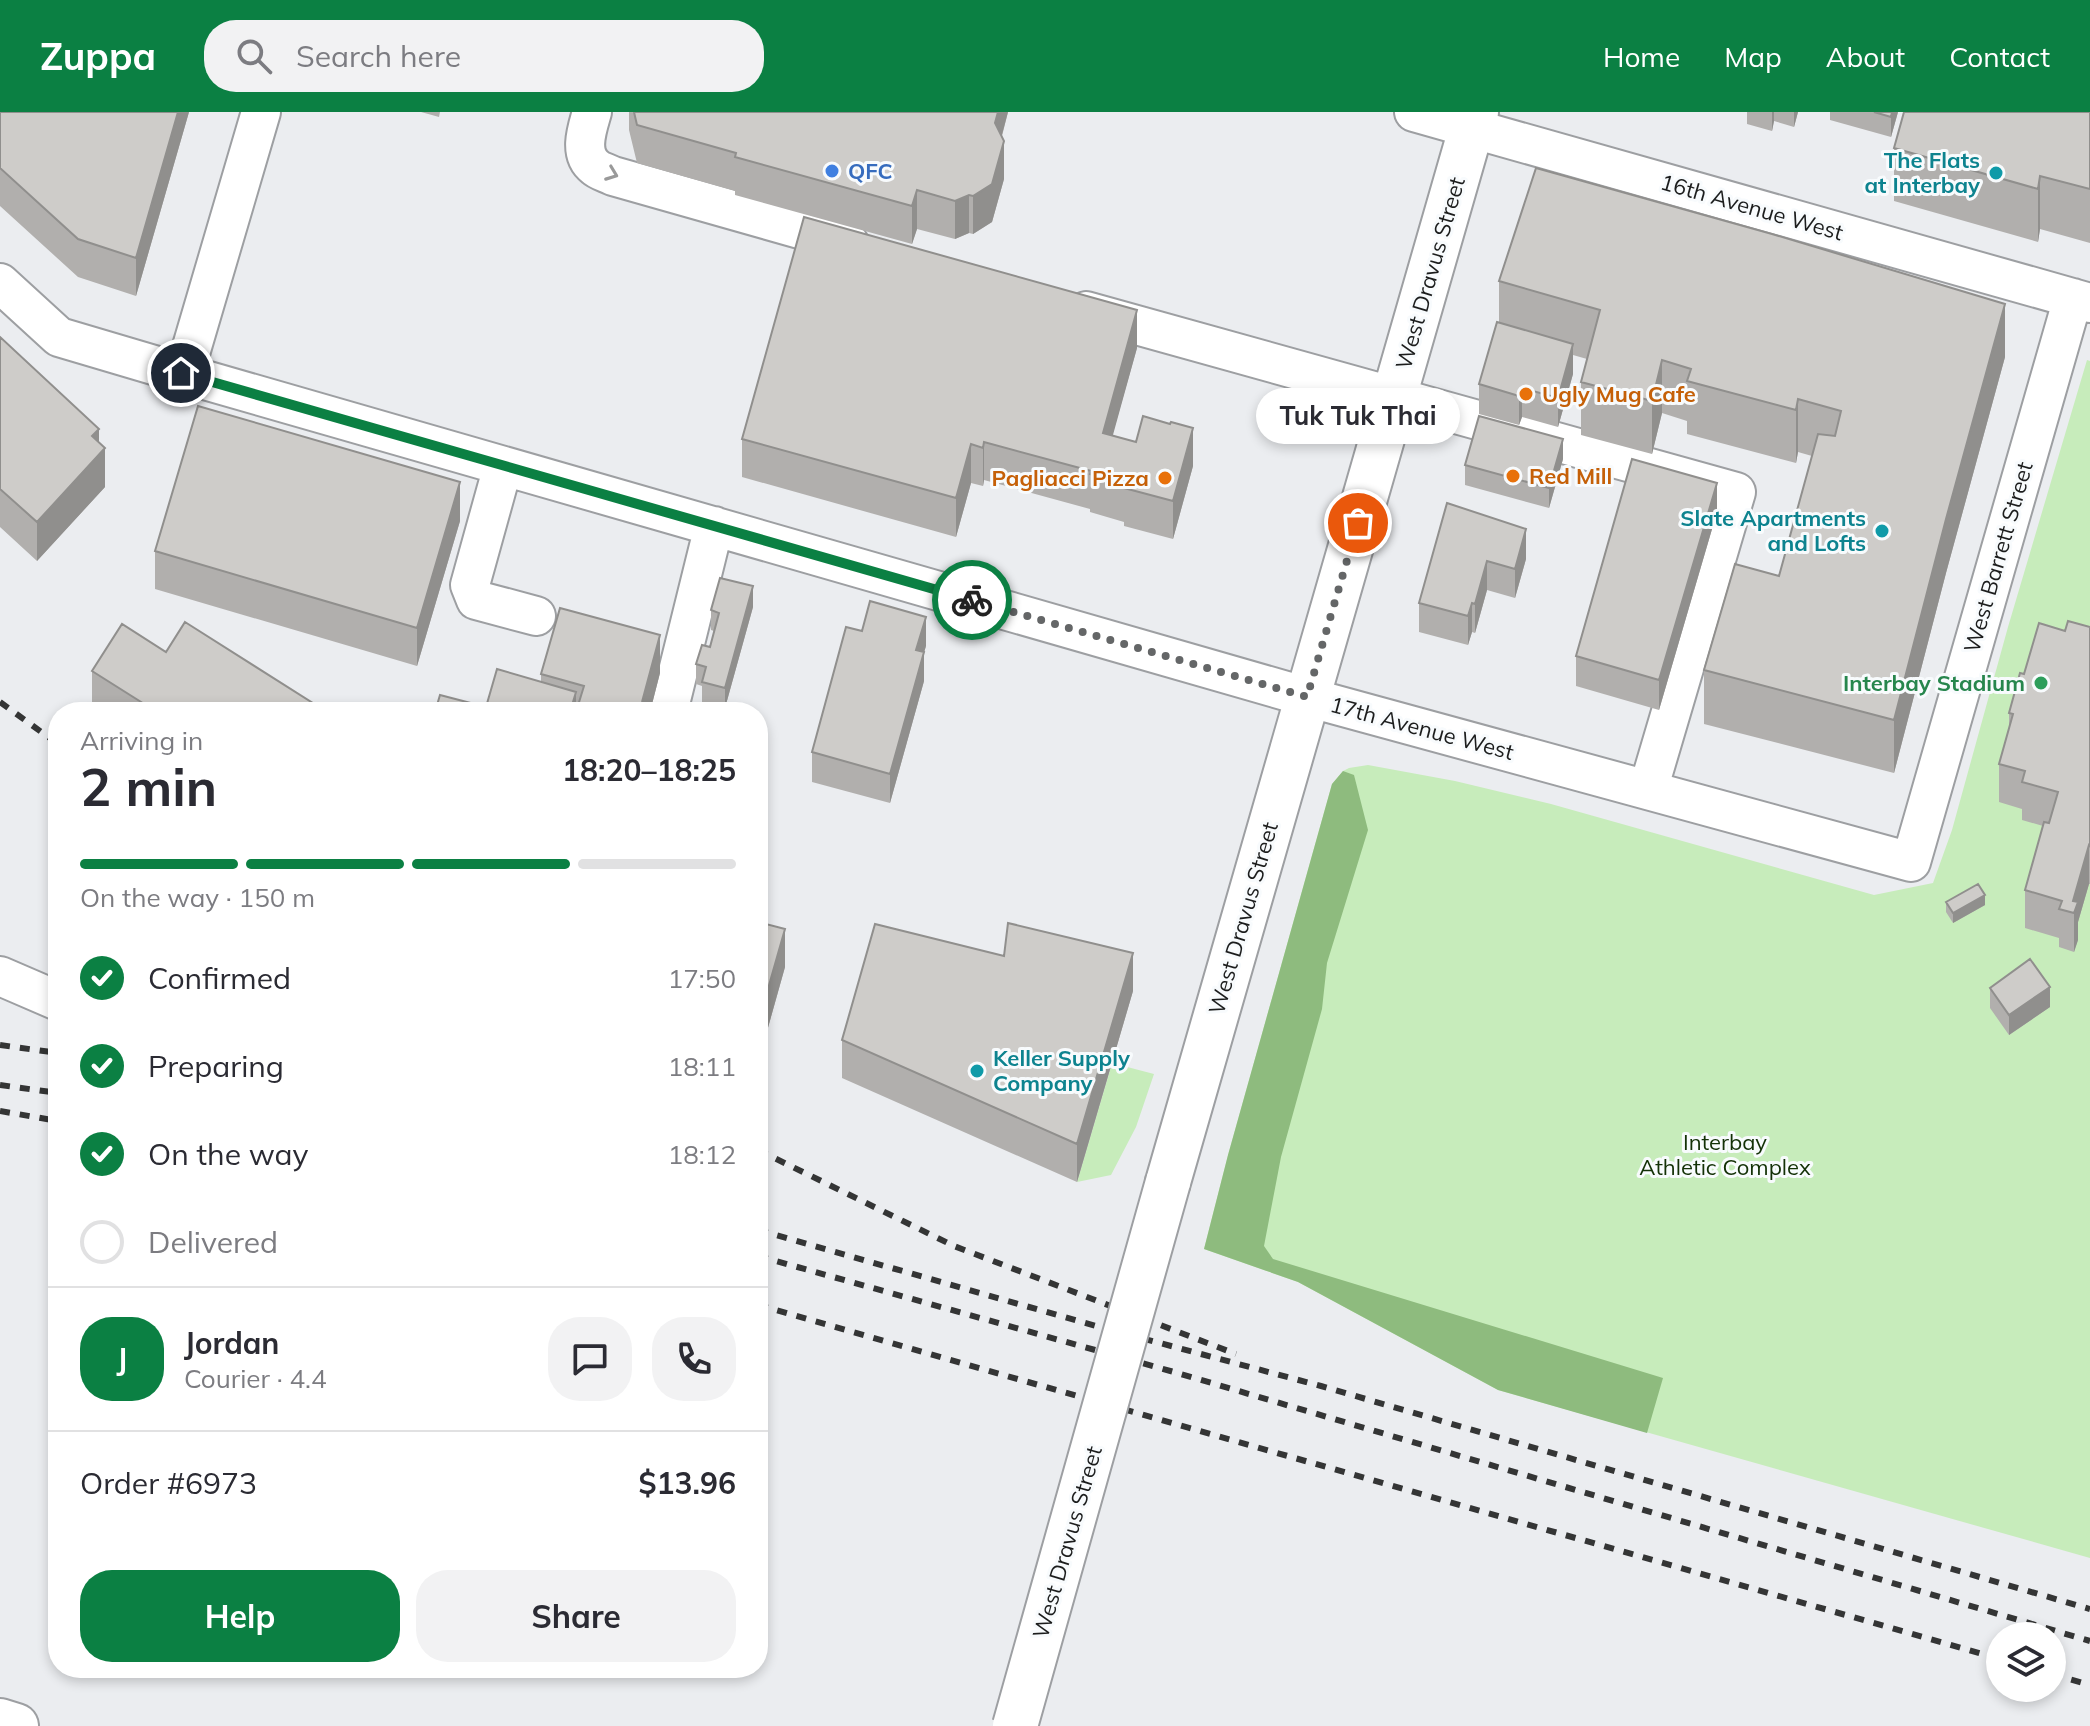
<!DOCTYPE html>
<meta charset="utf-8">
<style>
:root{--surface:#fff;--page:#f2f2f3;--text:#2b2b33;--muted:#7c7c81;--line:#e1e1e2;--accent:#0b8043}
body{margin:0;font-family:Mulish,sans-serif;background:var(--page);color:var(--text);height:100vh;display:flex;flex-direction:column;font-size:30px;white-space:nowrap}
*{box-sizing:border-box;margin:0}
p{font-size:26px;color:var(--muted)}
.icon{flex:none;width:44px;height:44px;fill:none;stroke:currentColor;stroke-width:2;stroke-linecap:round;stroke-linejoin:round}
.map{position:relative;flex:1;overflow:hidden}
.panel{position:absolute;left:48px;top:590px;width:720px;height:976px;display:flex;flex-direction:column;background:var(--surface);border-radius:32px;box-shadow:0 4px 12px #0003}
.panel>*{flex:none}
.fabs{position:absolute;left:1986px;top:1510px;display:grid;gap:16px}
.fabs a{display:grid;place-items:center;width:80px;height:80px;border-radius:50%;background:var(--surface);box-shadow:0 4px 12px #0003;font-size:40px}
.pin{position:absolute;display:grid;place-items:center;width:68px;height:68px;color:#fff;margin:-34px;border:4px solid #fff;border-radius:50%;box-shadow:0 2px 8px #0007}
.courier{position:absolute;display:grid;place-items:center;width:80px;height:80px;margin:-40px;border:6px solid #0b8043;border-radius:50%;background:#fff;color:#222;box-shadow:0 2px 10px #0007}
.bubble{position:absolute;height:56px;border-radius:28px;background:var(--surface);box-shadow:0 4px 12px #0003;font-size:26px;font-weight:700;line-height:56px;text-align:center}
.summary em{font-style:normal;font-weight:700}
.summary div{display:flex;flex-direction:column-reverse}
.summary{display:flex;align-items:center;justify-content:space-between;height:136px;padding:0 32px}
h1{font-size:52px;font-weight:700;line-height:60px}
.bar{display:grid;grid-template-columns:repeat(4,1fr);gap:12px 8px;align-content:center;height:96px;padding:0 32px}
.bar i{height:10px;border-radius:6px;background:var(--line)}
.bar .selected{background:var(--accent)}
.bar p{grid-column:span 4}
.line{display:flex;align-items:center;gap:20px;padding:0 32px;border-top:2px solid var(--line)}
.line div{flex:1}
.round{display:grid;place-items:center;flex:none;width:84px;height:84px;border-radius:32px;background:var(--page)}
ol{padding:0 32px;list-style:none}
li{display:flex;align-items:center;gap:24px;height:88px}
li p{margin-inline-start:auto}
li .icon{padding:8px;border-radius:50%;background:var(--accent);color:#fff;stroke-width:4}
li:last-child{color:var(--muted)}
li i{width:44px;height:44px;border:4px solid var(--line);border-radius:50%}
.cta{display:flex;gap:16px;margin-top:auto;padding:16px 32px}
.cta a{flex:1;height:92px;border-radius:32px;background:var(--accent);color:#fff;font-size:32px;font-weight:700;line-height:92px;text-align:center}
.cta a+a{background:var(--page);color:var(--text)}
header{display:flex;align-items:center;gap:48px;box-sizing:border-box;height:112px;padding:0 40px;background:var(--accent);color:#fff}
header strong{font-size:38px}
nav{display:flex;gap:44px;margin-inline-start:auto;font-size:28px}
.search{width:560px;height:72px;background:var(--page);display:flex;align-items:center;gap:20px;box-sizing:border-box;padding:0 28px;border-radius:32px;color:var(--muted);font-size:30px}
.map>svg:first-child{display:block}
.green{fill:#c7ecbb}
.forest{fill:#8ebb7e}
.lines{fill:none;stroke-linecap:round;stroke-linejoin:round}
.minor-casing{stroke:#9d9fa2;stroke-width:42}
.major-casing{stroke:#9d9fa2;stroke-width:48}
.minor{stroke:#fff;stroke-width:38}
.major{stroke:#fff;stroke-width:44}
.rail{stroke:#343535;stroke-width:6;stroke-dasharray:10 10;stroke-linecap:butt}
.major-bridge-casing{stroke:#9d9fa2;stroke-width:48;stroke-linecap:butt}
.major-bridge{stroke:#fff;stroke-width:44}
.wall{fill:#b1afad}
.shaded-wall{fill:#908f8d}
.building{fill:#ceccc9;stroke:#908f8d;stroke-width:2}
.oneway{stroke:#999}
.done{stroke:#646667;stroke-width:8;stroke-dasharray:0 14.4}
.route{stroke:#0b8043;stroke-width:10}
.shop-dot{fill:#3f7fe0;stroke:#f8fbfd;stroke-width:3}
.culture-dot{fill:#0f9aa8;stroke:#f8fbfd;stroke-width:3}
.food-dot{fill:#e8710a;stroke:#f8fbfd;stroke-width:3}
.leisure-dot{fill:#2e9e5b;stroke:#f8fbfd;stroke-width:3}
.labels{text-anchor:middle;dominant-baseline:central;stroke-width:6;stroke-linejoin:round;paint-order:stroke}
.culture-label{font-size:22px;font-weight:bold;fill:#0d838f;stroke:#f8fbfd;text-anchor:end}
.shop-label{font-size:22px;font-weight:bold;fill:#366cbe;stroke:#f8fbfd;text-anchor:start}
.street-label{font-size:22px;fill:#1c1d1d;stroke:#f8fbfd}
.food-label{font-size:22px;font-weight:bold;fill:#c56008;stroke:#f8fbfd;text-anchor:start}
.leisure-label{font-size:22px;font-weight:bold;fill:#27864d;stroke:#f8fbfd;text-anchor:end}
.park-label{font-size:22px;fill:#133106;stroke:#f8fbfd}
</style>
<header>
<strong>Zuppa</strong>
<div class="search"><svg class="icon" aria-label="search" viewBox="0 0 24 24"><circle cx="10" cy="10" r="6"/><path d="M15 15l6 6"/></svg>Search here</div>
<nav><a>Home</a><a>Map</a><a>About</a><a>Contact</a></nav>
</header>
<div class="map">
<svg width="2090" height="1614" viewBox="0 0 2090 1614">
<rect width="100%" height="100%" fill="#ebedf0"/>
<path class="green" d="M2087,248L2090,249V1446L1498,1278L1298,1170L1204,1137L1228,1043L1332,672L1343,659L1349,656L1368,653L1455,669L1551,692L1874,783L1933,771L1952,718L2008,515Z
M1112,951L1154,962L1136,1015L1111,1063L1077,1070Z"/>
<path class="forest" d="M1343,659L1354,663L1368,718L1327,851L1322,897L1281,1045L1264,1134L1273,1147L1663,1266L1647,1321L1498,1278L1298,1170L1204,1137L1228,1043L1332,672Z"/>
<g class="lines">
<defs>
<path id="minor" d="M592,0C587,17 578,42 595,55C599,59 607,61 613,64L849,131
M1414,0L2090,191
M0,171L59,225L184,262L1307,585L1911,750L2073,186
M1086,199L1736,380L1648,678
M184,262L261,0
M503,354L470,473L476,488L536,504
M668,600L714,414
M0,864L58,889"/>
<path id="major" d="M1168,1070L1476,0
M0,1609L16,1614"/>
</defs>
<use href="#minor" class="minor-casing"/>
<use href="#major" class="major-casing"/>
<use href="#minor" class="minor"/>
<use href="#major" class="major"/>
<path class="rail" d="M0,590L58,632
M0,933L58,941
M0,973L58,981
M0,999L58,1009
M758,1038L954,1134L1236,1242
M758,1118L1096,1214L1321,1274L2090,1497
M758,1144L1174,1260L2090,1529
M758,1193L2000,1547
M2052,1562L2090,1573"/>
<defs>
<path id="major-bridge" d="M1015,1614L1168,1070"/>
</defs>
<use href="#major-bridge" class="major-bridge-casing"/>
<use href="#major-bridge" class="major-bridge"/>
</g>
<path class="wall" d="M0,0H189L136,184L78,165L0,94Z
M421,0H440L439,5Z
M629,0H1008L1002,24L1004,67L992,110L973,122L969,121L955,127L917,117L912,132L735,83V79L637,51L629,18Z
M1747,0H1798L1794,15L1774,9L1772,19L1747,12Z
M1830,0H1898L1891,25L1830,8Z
M2090,0V131L2040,117L2038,130L1894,89V36Z
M1499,169L2005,245L1946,461L1894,661L1704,612V558L1779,464L1812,344L1798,340L1796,351L1687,322V309L1662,301L1652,342L1581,323V270L1587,247L1573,243V262L1558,315L1522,305L1519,313L1479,302V272L1499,211Z
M0,225L99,331L105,375L37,449L0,415Z
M1137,236L1112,324L1193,354L1173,427L1124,414V410L1090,400V397L984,368L983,374L971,371L956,425L742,365V327Z
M1563,347L1549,396L1465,373V353Z
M1447,391L1526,447L1515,486L1487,478L1475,521L1472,520L1468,533L1419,520V491Z
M1717,400L1659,598L1576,574V544Z
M460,409L417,554L155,477V439Z
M753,495L725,596L702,590V574L696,572V552L710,535L714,519L711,518V498Z
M2090,515V772H2089L2078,810V828L2074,840L2059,835V826L2025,816V778L2043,714L2022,708V697L1999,690V652L2009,616V601L2024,562L2065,519Z
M926,534L924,540V569L890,691L812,670V640Z
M166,540L327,600H96L92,598V559Z
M660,561L650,600H435L486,595L541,570V562Z
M1946,790L1985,793L1953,811L1946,800Z
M758,810L785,855L762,937L758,935Z
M1990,876L2050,895L2009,923L1990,896Z
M1133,879L1077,1070L842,966V928Z"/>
<path class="shaded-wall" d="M178,0H189L136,184V146Z
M998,0H1008L995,49V11Z
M1772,0H1774V9L1772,19Z
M1794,0H1798L1794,15Z
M1892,0H1898L1891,25V5Z
M1004,29V67L992,110L973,122V84Z
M2040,64V117L2038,130V77Z
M917,78V117L912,132V94Z
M969,83V121L955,127V89Z
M2005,192V245L1946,461L1894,661V608L1946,407Z
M1137,198V236L1103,359V321Z
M1573,232V262L1558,315V286Z
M1662,248V301L1652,342V289Z
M1522,276V305L1519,313V284Z
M1798,287V340L1796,351V298Z
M1193,316V354L1173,427V389Z
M99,317V343L105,336V375L37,449V410L92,324Z
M1563,327V347L1549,396V376Z
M984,330V368L983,374V336Z
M971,332V371L956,425V386Z
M460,370V409L417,554V516Z
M1717,371V400L1659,598V568Z
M1526,417V447L1515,486V457Z
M1487,449V478L1475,521V492Z
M753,474V495L725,596V576Z
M1472,491V520L1468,533V504Z
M926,505V534L916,567V538Z
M660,523V561L650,600H639Z
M924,540V569L890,691V662Z
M576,580V600H570Z
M2089,733V772L2078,810V828L2074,840V801L2073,789Z
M1985,783V793L1953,811V801Z
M785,817V855L762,937V898Z
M1133,841V879L1077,1070V1032Z
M2050,875V895L2009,923V903Z"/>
<path class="building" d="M0,0H178L136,146L78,127L0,56Z
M634,0H998L995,11L1004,29L992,72L973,84L969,83L955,89L917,78L912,94L735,45L736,41L637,13Z
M1874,0H1892L1891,5Z
M1904,0H2090V77L2040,64L2038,77L1894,36Z
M1536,56L1772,122L2005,192L1946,407L1894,608L1704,558L1735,452L1779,464L1818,322L1835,324L1841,299L1798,287L1796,298L1687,269L1691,257L1662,248L1652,289L1581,270L1600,198L1499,169Z
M804,105L1137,198L1103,321L1136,330L1143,304L1170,312L1171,310L1193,316L1173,389L1124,376L1125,372L1090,362L1091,359L984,330L983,336L971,332L956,386L742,327Z
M1497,210L1573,232L1558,286L1522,276L1519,284L1479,272Z
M0,225L99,317L92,324L105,336L37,410L0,377Z
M198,294L460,370L417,516L155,439Z
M1479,304L1563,327L1549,376L1465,353Z
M1632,347L1717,371L1659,568L1576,544Z
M1447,391L1526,417L1515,457L1487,449L1475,492L1472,491L1468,504L1419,491Z
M720,466L753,474L725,576L702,570L706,555L696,552L702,533L710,535L719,501L711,498Z
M870,489L926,505L916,538L924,540L890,662L812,640L846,515L862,519Z
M560,496L660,523L642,590L639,600H576L584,574L541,562Z
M2068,509L2090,515V734L2089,733L2073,789L2078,790L2074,801L2059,797L2062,789L2025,778L2044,710L2049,711L2058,680L2022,670L2025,659L1999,652L2013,602L2009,601L2020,561L2024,562L2039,511L2065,519Z
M185,510L327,600H157L92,559L122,512L166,540Z
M497,557L576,580L570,600H435L440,583L486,595Z
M1978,772L1985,783L1953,801L1946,790Z
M758,810L785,817L762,898L758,897Z
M1008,811L1133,841L1077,1032L842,928L875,812L1004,844Z
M2030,847L2050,875L2009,903L1990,876Z"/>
<defs><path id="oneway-chevron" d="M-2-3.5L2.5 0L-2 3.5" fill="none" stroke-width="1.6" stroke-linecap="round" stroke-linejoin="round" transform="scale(2)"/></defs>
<use class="oneway" href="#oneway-chevron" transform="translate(612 62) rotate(21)"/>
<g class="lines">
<path class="done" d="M972,488L1307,585L1358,411"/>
<path class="route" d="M181,261L972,488"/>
</g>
<circle class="shop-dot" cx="832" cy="59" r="8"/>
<g class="culture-dot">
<circle cx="1996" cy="61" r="8"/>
<circle cx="1882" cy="419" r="8"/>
<circle cx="977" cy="959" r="8"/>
</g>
<g class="food-dot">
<circle cx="1526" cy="282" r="8"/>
<circle cx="1513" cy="364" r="8"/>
<circle cx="1165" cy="366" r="8"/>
</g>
<circle class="leisure-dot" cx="2041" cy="571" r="8"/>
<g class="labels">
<g class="culture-label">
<text x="1980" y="48">The Flats<tspan x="1980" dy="25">at Interbay</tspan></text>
<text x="1866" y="406">Slate Apartments<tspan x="1866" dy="25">and Lofts</tspan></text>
<text x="993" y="946" text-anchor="start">Keller Supply<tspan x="993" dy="25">Company</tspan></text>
</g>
<g class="shop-label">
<text x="848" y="59">QFC</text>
</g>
<g class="street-label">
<text transform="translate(1752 95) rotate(16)">16th Avenue West</text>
<text transform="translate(1430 161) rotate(-74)">West Dravus Street</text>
<text transform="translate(1998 445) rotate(-74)">West Barrett Street</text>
<text transform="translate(1422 616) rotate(15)">17th Avenue West</text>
<text transform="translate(1243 806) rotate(-74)">West Dravus Street</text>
<text transform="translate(1067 1430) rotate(-74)">West Dravus Street</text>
</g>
<g class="food-label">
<text x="1542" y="282">Ugly Mug Cafe</text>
<text x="1529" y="364">Red Mill</text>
<text x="1149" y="366" text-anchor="end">Pagliacci Pizza</text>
</g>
<g class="leisure-label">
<text x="2025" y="571">Interbay Stadium</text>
</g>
<g class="park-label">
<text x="1725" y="1030">Interbay<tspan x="1725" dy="25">Athletic Complex</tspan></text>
</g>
</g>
</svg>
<div class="fabs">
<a><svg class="icon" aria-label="layers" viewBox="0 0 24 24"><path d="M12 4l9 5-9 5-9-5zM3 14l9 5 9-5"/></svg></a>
</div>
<div class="pin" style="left:1358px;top:411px;background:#ea580c"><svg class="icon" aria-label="bag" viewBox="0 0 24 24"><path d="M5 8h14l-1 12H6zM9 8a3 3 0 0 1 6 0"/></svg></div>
<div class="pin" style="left:181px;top:261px;background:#1f2937"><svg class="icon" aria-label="home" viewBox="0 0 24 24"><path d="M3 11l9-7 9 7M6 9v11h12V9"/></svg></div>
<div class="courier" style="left:972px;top:488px"><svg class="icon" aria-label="bike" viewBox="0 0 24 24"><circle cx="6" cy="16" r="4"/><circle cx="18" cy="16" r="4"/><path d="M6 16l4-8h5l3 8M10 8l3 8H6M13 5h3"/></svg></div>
<div class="bubble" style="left:1256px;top:276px;width:204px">Tuk Tuk Thai</div>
<section class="panel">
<div class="summary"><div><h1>2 min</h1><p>Arriving in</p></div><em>18:20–18:25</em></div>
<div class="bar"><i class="selected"></i><i class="selected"></i><i class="selected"></i><i></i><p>On the way · 150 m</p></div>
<ol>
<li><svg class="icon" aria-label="check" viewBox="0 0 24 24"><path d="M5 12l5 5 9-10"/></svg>Confirmed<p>17:50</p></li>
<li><svg class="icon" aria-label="check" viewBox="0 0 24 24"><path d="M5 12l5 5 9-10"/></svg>Preparing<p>18:11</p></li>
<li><svg class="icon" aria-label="check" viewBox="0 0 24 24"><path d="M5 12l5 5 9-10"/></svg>On the way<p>18:12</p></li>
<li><i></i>Delivered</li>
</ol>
<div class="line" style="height:144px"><b class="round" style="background:var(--accent);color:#fff">J</b><div><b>Jordan</b><p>Courier · 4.4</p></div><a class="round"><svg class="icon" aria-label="chat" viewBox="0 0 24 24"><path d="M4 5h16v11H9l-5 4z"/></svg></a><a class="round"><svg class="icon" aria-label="phone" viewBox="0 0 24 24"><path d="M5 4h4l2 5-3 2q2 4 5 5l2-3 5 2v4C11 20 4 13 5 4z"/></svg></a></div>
<div class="line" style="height:104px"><div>Order #6973</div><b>$13.96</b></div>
<div class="cta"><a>Help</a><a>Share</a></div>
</section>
</div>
